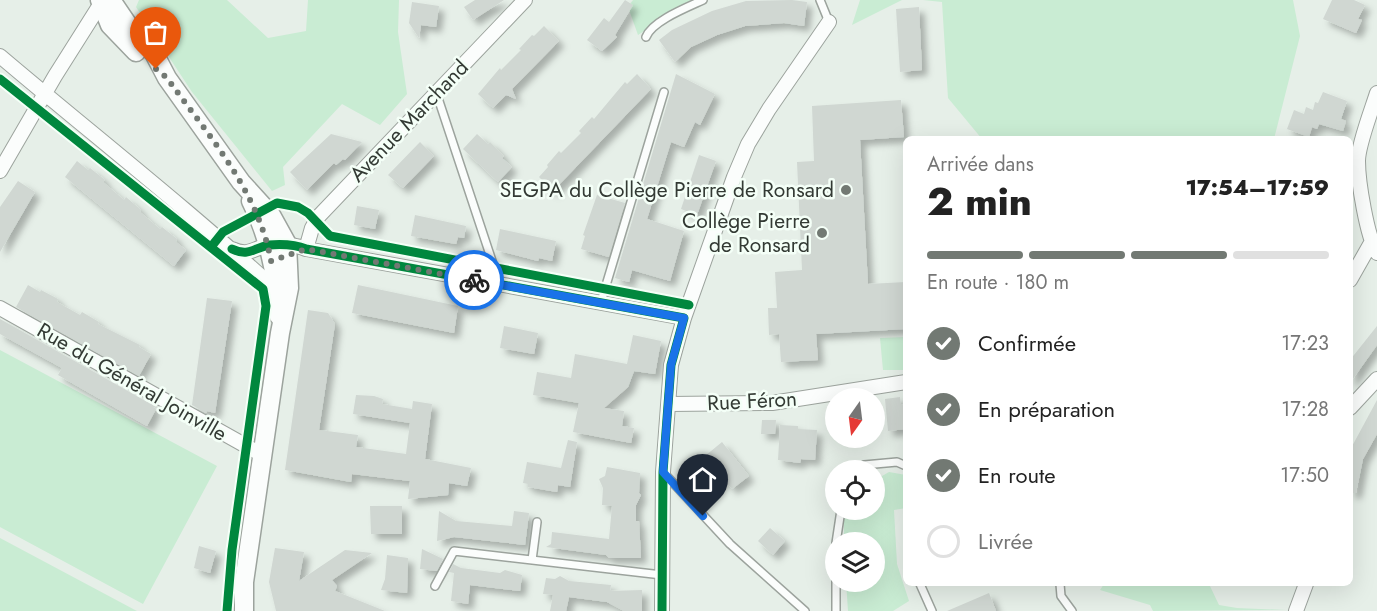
<!DOCTYPE html>
<html lang="fr">
<meta charset="utf-8">
<style>
:root{--surface:#fff;--page:#f2f2f2;--text:#222;--muted:#767676;--line:#e0e0e0;--accent:#727973}
body{margin:0;font-family:Jost,sans-serif;background:var(--page);color:var(--text);height:100vh;display:flex;flex-direction:column;font-size:22px;white-space:nowrap}
*{box-sizing:border-box;margin:0}
p{font-size:20px;color:var(--muted)}
.icon{flex:none;width:33px;height:33px;fill:none;stroke:currentColor;stroke-width:2;stroke-linecap:round;stroke-linejoin:round}
.map{position:relative;flex:1;overflow:hidden}
.panel{position:absolute;left:903px;top:136px;width:450px;height:450px;display:flex;flex-direction:column;background:var(--surface);border-radius:9px;box-shadow:0 6px 24px #0002}
.panel>*{flex:none}
.needle{width:39px;rotate:194deg}
.tools{position:absolute;left:825px;top:388px;display:grid;gap:12px}
.tools a{display:grid;place-items:center;width:60px;height:60px;border-radius:50%;background:var(--surface);box-shadow:0 6px 24px #0002;font-size:30px}
.pin{position:absolute;display:grid;place-items:center;width:51px;height:51px;color:#fff;margin:-62px -26px;border-radius:50% 50% 50% 0;rotate:-45deg;box-shadow:0 0 6px #0007}
.pin .icon{rotate:45deg}
.courier{position:absolute;display:grid;place-items:center;width:60px;height:60px;margin:-30px;border:4px solid #1a73e8;border-radius:50%;background:#fff;color:#222;box-shadow:0 2px 8px #0007}
.overview em{font-style:normal;font-weight:800}
.overview div{display:flex;flex-direction:column-reverse}
.overview{display:flex;align-items:center;justify-content:space-between;height:102px;padding:0 24px}
h1{font-size:39px;font-weight:800;line-height:45px}
.bar{display:grid;grid-template-columns:repeat(4,1fr);gap:9px 6px;align-content:center;height:72px;padding:0 24px}
.bar i{height:8px;border-radius:4px;background:var(--line)}
.bar .on{background:var(--accent)}
.bar p{grid-column:span 4}
ol{padding:0 24px;list-style:none}
li{display:flex;align-items:center;gap:18px;height:66px}
li p{margin-inline-start:auto}
li .icon{padding:6px;border-radius:50%;background:var(--accent);color:#fff;stroke-width:4}
li:last-child{color:var(--muted)}
li i{width:33px;height:33px;border:3px solid var(--line);border-radius:50%}
.map>svg:first-child{display:block}
.green{fill:#c9ecd3}
.building{fill:#d0d7d2;filter:url(#shadow)}
.lines{fill:none;stroke-linecap:round;stroke-linejoin:round}
.service-casing{stroke:#9ca39d;stroke-width:10}
.minor-casing{stroke:#9ca39d;stroke-width:16}
.secondary-casing{stroke:#9ca39d;stroke-width:21}
.service{stroke:#fbfdfc;stroke-width:7}
.minor{stroke:#fbfdfc;stroke-width:14}
.secondary{stroke:#fbfdfc;stroke-width:18}
.cycleway-casing{stroke:#f4fff7;stroke-width:13}
.cycleway{stroke:#00873e;stroke-width:9}
.done{stroke:#727973;stroke-width:6;stroke-dasharray:0 10.8}
.route{stroke:#1a73e8;stroke-width:8}
.poi-dot{fill:#727973;stroke:#f4fff7;stroke-width:2}
.labels{text-anchor:middle;dominant-baseline:central;stroke-width:5;stroke-linejoin:round;paint-order:stroke}
.street-label{font-size:21px;fill:#333a34;stroke:#f4fff7}
.poi-label{font-size:21px;fill:#333a34;stroke:#f4fff7;text-anchor:end}
</style>
<div class="map">
<svg width="1377" height="611" viewBox="0 0 1377 611">
<defs>
<filter id="shadow"><feDropShadow dx="5.5" dy="5.5" stdDeviation="3" flood-color="#0004"/></filter>
</defs>
<rect width="100%" height="100%" fill="#e6efe8"/>
<path class="green" d="M139,0H227L268,38L306,31L308,0H399L398,32L407,94L380,125L342,104L283,167L285,185L272,191L192,92L136,7Z
M633,0H691L638,35L628,7Z
M860,0H902L852,25Z
M923,0H1293L1300,36L1274,139H982L948,98L942,2Z
M906,337V370H883L880,338Z
M0,350L217,466L143,604L0,527Z
M889,472L906,475V508L894,510L897,564L909,601L893,611H848L846,582H874V543H844V510H874L875,480Z
M0,538L135,610L137,611H0Z
M1104,584H1209L1219,605L1237,608L1286,610L1153,611L1150,605L1100,590Z"/>
<path class="building" d="M475,0H504L473,20L464,7Z
M625,0L633,5L615,35L617,37L602,51L587,40L604,18L609,22Z
M792,0L807,2L804,26L784,23L745,26L717,35L691,47L675,62L659,40L672,30L712,11L746,1Z
M1332,0H1354L1365,5L1358,19L1362,20L1356,33L1323,19Z
M412,2L439,6L436,27L421,25L419,38L409,23Z
M919,7L922,70L900,72L896,9Z
M544,26L559,41L512,89L516,99L506,95L493,108L478,94L500,68L501,70L521,50L519,49L532,35L534,36Z
M637,74L651,89L553,191L539,177L548,167L547,165L559,151L561,153L581,133L579,131L592,117L594,119L625,82L627,84Z
M676,74L715,94L700,125L695,122L684,147L671,142L647,219L684,231L670,281L632,270L629,282L615,278Z
M1323,92L1347,101L1341,119L1346,121L1343,131L1319,124L1317,129L1312,127L1309,137L1287,129L1294,110L1304,114L1306,107L1313,110L1315,102L1318,103Z
M901,100L904,137L860,140L868,284L906,282V329L816,334L818,360L781,362L779,334L769,335L768,308H777L775,272L802,270L797,162L814,161L812,106Z
M331,134L362,142L345,160L343,159L336,165L334,163L307,190L290,172Z
M477,134L488,144L490,142L504,156L502,158L512,167L498,182L463,149Z
M420,142L434,156L403,188L388,175Z
M699,155L716,161L697,215L681,209Z
M77,161L88,170L90,168L105,180L103,182L124,200L126,197L141,210L140,212L160,229L162,227L177,239L176,242L186,250L174,266L65,177Z
M18,181L35,192L0,252V207Z
M597,195L625,203L609,257L581,249L585,236L583,235Z
M357,206L379,210L375,229L354,225Z
M415,215L466,226L464,238L458,237L456,244L411,236Z
M500,229L556,241L552,261L539,258L538,261L496,250Z
M28,285L40,292L41,290L58,299L57,302L80,315L82,312L99,322L98,324L140,345L139,347L151,354L139,376L16,307Z
M358,285L458,306L454,333L352,313Z
M207,298L232,301L215,413L207,411L206,413L192,405Z
M308,310L328,313L335,324L319,430L358,435L356,447L406,454L410,423L353,414L356,395L374,396L383,399L382,404L412,409L413,401L432,404L425,459L471,468L467,486L449,483L448,495L408,499L410,481L352,474L351,482L285,470Z
M0,319L156,407H153L156,409L147,426L58,375L62,368L0,334Z
M504,326L538,333L534,354L500,348Z
M1377,326V345L1350,383V360Z
M633,335L661,341L655,374L634,371L628,387L604,408L624,411L622,426L634,428L631,443L573,432L579,403L533,395L537,372L571,378L575,354L627,364Z
M900,397L901,405L906,404V429L888,431L885,399Z
M1377,400V434L1363,459L1356,493H1350V450Z
M762,420H776L775,434H761Z
M780,425L798,426V429L817,430L815,460L801,459L800,463L778,460Z
M568,440L577,442L570,487L558,485L557,492L528,487V484L523,483L527,462L561,468Z
M722,442L749,476L732,489L705,456Z
M607,467L640,473L639,493L641,495L636,505V521H639L641,558H609L606,555L546,547L551,544L552,532L609,539L612,506L602,505L603,488L599,479L605,476Z
M370,506H402V534H371Z
M439,511L456,521L512,526L514,511L529,513L525,545L454,537L437,541Z
M770,528L785,541L773,555L758,541Z
M199,546L216,551L210,573L194,568Z
M275,548L304,552L299,581L345,550L372,553L332,580L337,586L335,591L385,611H276L269,582Z
M422,549L443,559L437,571L420,569Z
M387,555L408,558L407,593L381,590L385,579Z
M453,564L461,568L500,573L505,570L522,575L520,591L470,585L468,604L451,601L454,573L449,572Z
M560,576L569,581L611,585L610,591L642,590V611H624L607,602L569,597L566,611H550L553,595L543,594L546,578L555,579Z
M989,593L996,611H947Z"/>
<g class="lines">
<defs>
<path id="service" d="M820,0L829,22
M646,37C652,21 688,7 703,0
M436,92L500,285
M601,302L664,92
M861,471L864,465L897,462L906,466
M663,472L730,544L805,611
M836,543L841,510
M836,557V611
M532,560L537,522
M920,584L932,611
M1060,584L1061,596L1072,611
M435,586L454,551L662,575"/>
<path id="minor" d="M0,56C92,134 187,208 276,290
M1377,93C1372,109 1358,145 1358,161C1358,182 1367,236 1377,253
M0,171L55,76L103,0
M232,249C249,257 253,248 269,245C282,244 294,244 306,249L684,318L671,365L663,472L662,611
M306,249L312,228L319,216L525,0
M1350,280L1371,243
M0,308L264,456
M684,318L734,177L748,144L769,109L829,22
M669,404L772,403L906,382
M1350,408L1377,379
M1296,611L1306,584"/>
<path id="secondary" d="M100,0L110,25L136,52
M111,0L128,25L154,53L167,78L241,182L271,215L287,244L289,288L280,333L244,582V611
M251,201C269,236 277,277 279,316"/>
</defs>
<use href="#service" class="service-casing"/>
<use href="#minor" class="minor-casing"/>
<use href="#secondary" class="secondary-casing"/>
<use href="#service" class="service"/>
<use href="#minor" class="minor"/>
<use href="#secondary" class="secondary"/>
<defs>
<path id="cycleway" d="M0,79L263,289L266,306L232,550L227,611
M211,247L223,232L277,203L298,207L308,213L330,236L689,305
M232,249C249,257 253,248 269,245C282,244 294,244 306,249L684,318L671,365L663,472L662,611"/>
</defs>
<use href="#cycleway" class="cycleway-casing"/>
<use href="#cycleway" class="cycleway"/>
</g>
<g class="lines">
<path class="done" d="M156,69L167,78C208,135 258,190 271,261L306,249L474,280"/>
<path class="route" d="M474,280L684,318L671,365L663,472L703,516"/>
</g>
<g class="poi-dot">
<circle cx="846" cy="190" r="6"/>
<circle cx="822" cy="233" r="6"/>
</g>
<g class="labels">
<g class="street-label">
<text transform="translate(409 121) rotate(-46)">Avenue Marchand</text>
<text transform="translate(132 382) rotate(30)">Rue du Général Joinville</text>
<text transform="translate(752 401) rotate(-3)">Rue Féron</text>
</g>
<g class="poi-label">
<text x="834" y="190">SEGPA du Collège Pierre de Ronsard</text>
<text x="810" y="221">Collège Pierre<tspan x="810" dy="24">de Ronsard</tspan></text>
</g>
</g>
</svg>
<div class="tools">
<a><svg class="needle" viewBox="-14 -14 28 28"><path d="M0-13l5 13h-10z" fill="#e53935"/><path d="M0 13l5-13h-10z" fill="#767676"/></svg></a>
<a><svg class="icon" aria-label="locate" viewBox="0 0 24 24"><circle cx="12" cy="12" r="6"/><path d="M12 2v4M12 18v4M2 12h4M18 12h4"/></svg></a>
<a><svg class="icon" aria-label="layers" viewBox="0 0 24 24"><path d="M12 4l9 5-9 5-9-5zM3 14l9 5 9-5"/></svg></a>
</div>
<div class="pin" style="left:156px;top:69px;background:#ea580c"><svg class="icon" aria-label="bag" viewBox="0 0 24 24"><path d="M5 8h14l-1 12H6zM9 8a3 3 0 0 1 6 0"/></svg></div>
<div class="pin" style="left:703px;top:516px;background:#1f2937"><svg class="icon" aria-label="home" viewBox="0 0 24 24"><path d="M3 11l9-7 9 7M6 9v11h12V9"/></svg></div>
<div class="courier" style="left:474px;top:280px"><svg class="icon" aria-label="bike" viewBox="0 0 24 24"><circle cx="6" cy="16" r="4"/><circle cx="18" cy="16" r="4"/><path d="M6 16l4-8h5l3 8M10 8l3 8H6M13 5h3"/></svg></div>
<section class="panel">
<div class="overview"><div><h1>2 min</h1><p>Arrivée dans</p></div><em>17:54–17:59</em></div>
<div class="bar"><i class="on"></i><i class="on"></i><i class="on"></i><i></i><p>En route · 180 m</p></div>
<ol>
<li><svg class="icon" aria-label="check" viewBox="0 0 24 24"><path d="M5 12l5 5 9-10"/></svg>Confirmée<p>17:23</p></li>
<li><svg class="icon" aria-label="check" viewBox="0 0 24 24"><path d="M5 12l5 5 9-10"/></svg>En préparation<p>17:28</p></li>
<li><svg class="icon" aria-label="check" viewBox="0 0 24 24"><path d="M5 12l5 5 9-10"/></svg>En route<p>17:50</p></li>
<li><i></i>Livrée</li>
</ol>
</section>
</div>
